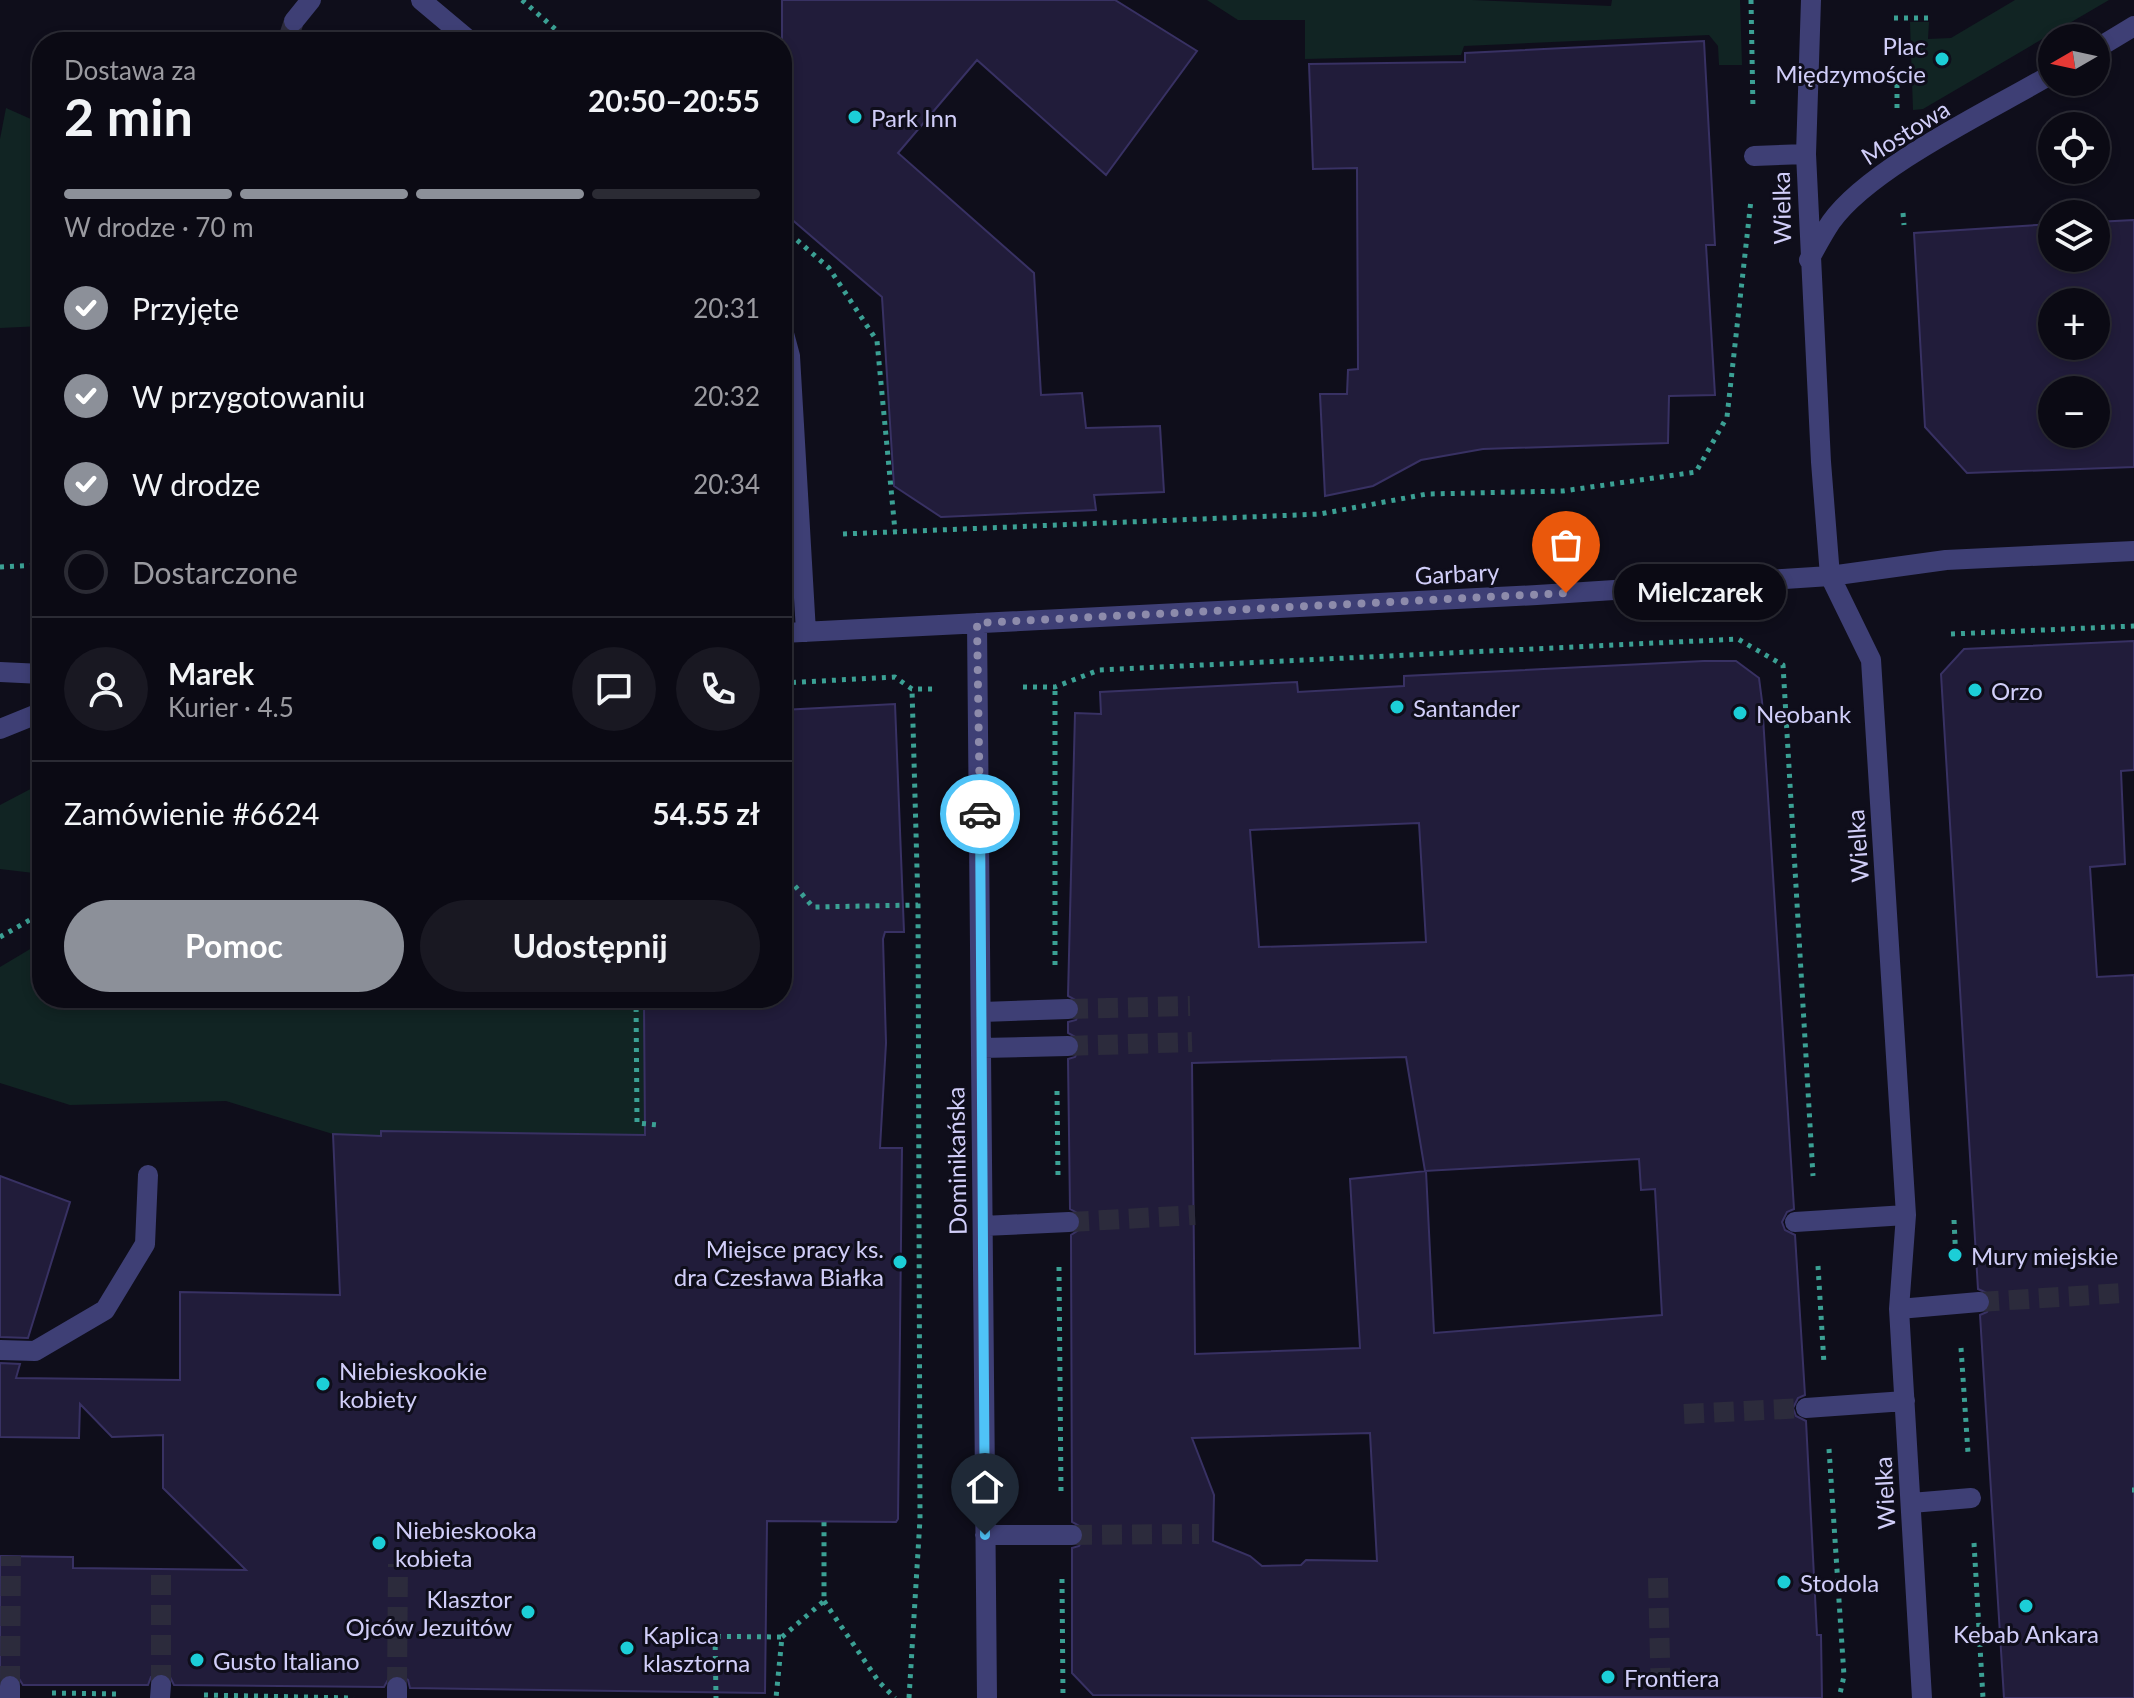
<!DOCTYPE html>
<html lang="pl">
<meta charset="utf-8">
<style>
:root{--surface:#0b0a14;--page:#191822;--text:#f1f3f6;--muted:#9a9aa0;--line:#2b2b34;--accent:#8c9099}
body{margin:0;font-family:Lato,sans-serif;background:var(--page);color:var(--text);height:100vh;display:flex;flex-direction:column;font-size:30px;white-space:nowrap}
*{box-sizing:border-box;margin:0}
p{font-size:26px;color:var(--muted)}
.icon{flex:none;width:44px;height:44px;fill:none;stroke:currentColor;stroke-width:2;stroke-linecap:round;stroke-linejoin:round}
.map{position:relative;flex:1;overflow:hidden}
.panel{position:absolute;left:32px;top:32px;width:760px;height:976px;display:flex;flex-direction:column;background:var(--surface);border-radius:32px;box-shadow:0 4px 12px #0003,0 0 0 2px var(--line)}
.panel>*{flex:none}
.needle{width:52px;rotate:261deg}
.controls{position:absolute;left:2038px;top:24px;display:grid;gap:16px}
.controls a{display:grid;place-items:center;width:72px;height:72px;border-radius:50%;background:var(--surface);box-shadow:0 4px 12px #0003,0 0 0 2px var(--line);font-size:40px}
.pin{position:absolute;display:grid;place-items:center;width:68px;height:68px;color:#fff;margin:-82px -34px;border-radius:50% 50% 50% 0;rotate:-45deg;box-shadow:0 0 8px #0007}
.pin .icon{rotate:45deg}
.courier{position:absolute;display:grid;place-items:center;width:80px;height:80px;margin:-40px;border:6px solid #4fc3f7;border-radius:50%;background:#fff;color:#222;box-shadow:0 2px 10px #0007}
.bubble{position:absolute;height:56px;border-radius:28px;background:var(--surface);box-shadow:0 4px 12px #0003,0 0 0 2px var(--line);font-size:26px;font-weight:700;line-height:56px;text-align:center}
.headline em{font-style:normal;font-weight:700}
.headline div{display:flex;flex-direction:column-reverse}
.headline{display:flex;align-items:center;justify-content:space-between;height:136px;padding:0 32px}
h1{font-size:52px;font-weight:700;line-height:60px}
.bar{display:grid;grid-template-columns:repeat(4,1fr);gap:12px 8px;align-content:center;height:96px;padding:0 32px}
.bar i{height:10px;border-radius:6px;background:var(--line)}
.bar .active{background:var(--accent)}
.bar p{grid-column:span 4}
.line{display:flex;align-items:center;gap:20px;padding:0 32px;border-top:2px solid var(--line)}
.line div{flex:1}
.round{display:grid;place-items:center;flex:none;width:84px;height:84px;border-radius:42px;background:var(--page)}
ol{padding:0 32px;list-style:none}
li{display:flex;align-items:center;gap:24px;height:88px}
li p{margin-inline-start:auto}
li .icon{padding:8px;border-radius:50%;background:var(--accent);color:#fff;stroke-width:4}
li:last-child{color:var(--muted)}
li i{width:44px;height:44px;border:4px solid var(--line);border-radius:50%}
.action{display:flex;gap:16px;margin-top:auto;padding:16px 32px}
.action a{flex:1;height:92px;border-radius:48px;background:var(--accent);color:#fff;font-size:32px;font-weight:700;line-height:92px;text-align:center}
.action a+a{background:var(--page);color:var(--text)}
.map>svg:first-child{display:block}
.green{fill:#112423}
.building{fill:#211c3a;stroke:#383163;stroke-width:2;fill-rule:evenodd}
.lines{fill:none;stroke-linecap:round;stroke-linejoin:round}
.minor-tunnel{stroke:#2c2b3c;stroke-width:20;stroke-dasharray:20 10;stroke-linecap:butt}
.path{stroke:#3ba094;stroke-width:5;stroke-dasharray:4 6;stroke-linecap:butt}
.minor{stroke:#3e3f75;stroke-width:20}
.done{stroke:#8d8bab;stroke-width:8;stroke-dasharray:0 14.4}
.route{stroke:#4fc3f7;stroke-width:10}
.poi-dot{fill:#1cced7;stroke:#0f0e1b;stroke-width:3}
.labels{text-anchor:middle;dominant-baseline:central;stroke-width:6;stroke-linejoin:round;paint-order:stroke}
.poi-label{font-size:24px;fill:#d1cef9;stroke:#0f0e1b;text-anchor:start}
.street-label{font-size:24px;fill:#d1cef9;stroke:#0f0e1b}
</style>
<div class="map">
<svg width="2134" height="1698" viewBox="0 0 2134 1698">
<rect width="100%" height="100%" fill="#0f0e1b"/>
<path class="green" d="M1207,0H1472L1611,6L1612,0H1740L1742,65H1719L1718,46L1709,35L1464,46L1461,55L1305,59V20H1238Z
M2015,0H2109L1923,109L1913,110L1910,22H1929L1928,39L1951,38Z
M6,108L42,124V326L0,328V139Z
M42,783V874L0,869V805Z
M42,942V998H658L659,1003H645L644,1017L645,1115L657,1138L427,1131L392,1134L391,1131H381V1136L336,1135L226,1101L70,1105L0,1083V967Z"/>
<path class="building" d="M782,0H1115L1197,51L1106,175L977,60L898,153L1034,273L1041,395L1082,393L1086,428L1160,426L1164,492L1094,495L1096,510L941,517L894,486L882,297L782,211Z
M1704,41L1715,245H1706L1715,395L1669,396L1668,443L1483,449L1421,460L1373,486L1325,496L1320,394H1347L1348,370L1358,369L1357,168L1313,169L1309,64L1465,62V53Z
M2134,220V467L1967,473L1925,427L1914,233L2052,224V258H2096V222ZM2052,302H2096V346H2052ZM2052,390H2096V434H2052Z
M2134,641V770L2121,771L2125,864L2090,867L2097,977L2134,975V1698H2004L1980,1315L1987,1312L1992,1302L1989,1294L1978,1289L1941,674L1964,649Z
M1704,661H1736L1759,678L1762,701L1794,1209L1787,1212L1782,1222L1785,1230L1795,1235L1805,1395L1798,1398L1793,1408L1796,1416L1806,1421L1817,1635H1821L1822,1698L1093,1695L1072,1673V1548L1079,1546L1085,1536L1083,1528L1072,1522L1071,1235L1080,1229L1082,1222L1079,1214L1070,1209L1068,1059L1075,1057L1081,1046L1079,1039L1068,1033V1022L1076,1020L1081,1009L1079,1002L1068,996L1075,713L1101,714L1100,692L1297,682L1298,692L1404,686V676ZM1419,823L1426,942L1259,947L1250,830ZM1406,1057L1425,1171L1639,1159L1641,1190L1655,1189L1662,1315L1434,1333L1426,1171L1350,1179L1360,1348L1195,1354L1192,1063ZM1370,1433L1377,1561L1306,1560L1301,1565L1262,1566L1250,1556L1213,1541L1214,1495L1192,1438Z
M895,704L904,932H885L883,939L886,1043L880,1148H902L898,1519L896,1522L767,1521L765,1693L410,1688L408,1680L398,1674L390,1676L384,1687L174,1685L169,1675L161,1672L151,1677L148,1685H23L16,1674L0,1678V1556L73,1557V1568L246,1570L163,1488V1435L112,1437L80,1404L79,1438L0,1437V1363L20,1364L16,1378L180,1380V1292L340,1295L333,1134L381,1136V1131L645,1135L644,1003H659L658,998H782V710Z
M0,1176L70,1202L28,1338L0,1337Z"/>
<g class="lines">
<path class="minor-tunnel" d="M287,42L294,21
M1068,1009L1190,1006
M1068,1046L1192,1042
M1069,1222L1195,1215
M1979,1302L2124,1293
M1684,1414L1806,1408
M1072,1535L1199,1534
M1658,1578L1661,1698
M161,1685V1569
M10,1686L11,1556
M397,1687L398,1564"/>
<path class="path" d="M522,0L570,42
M1751,0L1753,110
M1894,18H1928
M1897,84V111
M1903,213L1904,225
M782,227L829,268L877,341L895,531
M843,534L1320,514L1427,494L1563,491L1696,472L1727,417L1751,200
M0,567L42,565
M1951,634L2134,626
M782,683L895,677L912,689H933
M1023,687H1055L1099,670L1738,639L1783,665L1813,1176
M782,871L813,907L918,905L912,689
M0,937L42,913
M1055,965V687
M636,998L637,1123L658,1125
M1057,1091L1058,1177
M1954,1220L1956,1262
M1818,1266L1824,1364
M1059,1267L1061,1493
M1961,1348L1968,1453
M1829,1449L1844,1676L1839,1698
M2132,1490H2134
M1974,1543L1983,1698
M1062,1579L1063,1698
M824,1601L879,1682L895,1698
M677,1636L782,1637L776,1698
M715,1636L716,1698
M782,1637L824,1601V1521
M52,1693L118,1694
M204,1695L354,1698
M909,1698L920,1519L918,905"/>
<path class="minor" d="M421,0L471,42
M1811,0L1806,154L1821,462L1830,576L1871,660L1906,1215L1899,1309L1922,1698
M294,21L311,0
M2096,49L2134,26
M1754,156L1806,154
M1809,260C1816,247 1823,234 1831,222C1870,167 1991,110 2052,74
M782,326L790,356L806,632
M977,623L987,1698
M782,633L1537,595L1830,576L1946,560L2134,551
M0,672L42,674
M0,729L42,712
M982,1012L1068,1009
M981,1048L1068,1046
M1795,1222L1906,1215
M983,1226L1069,1222
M1899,1309L1979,1302
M0,1350L35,1351L105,1310L145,1244L148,1175
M1806,1408L1905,1401
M1911,1503L1971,1498
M985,1535H1072
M10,1698V1686
M160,1698L161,1685
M397,1698V1687"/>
</g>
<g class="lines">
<path class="done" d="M980,814L977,623L1566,593"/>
<path class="route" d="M980,814L985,1535"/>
</g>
<g class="poi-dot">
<circle cx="1942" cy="59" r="8"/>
<circle cx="855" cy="117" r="8"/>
<circle cx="1975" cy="690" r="8"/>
<circle cx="1397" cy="707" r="8"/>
<circle cx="1740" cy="713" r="8"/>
<circle cx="1955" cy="1255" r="8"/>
<circle cx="900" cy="1262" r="8"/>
<circle cx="323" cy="1384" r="8"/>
<circle cx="379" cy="1543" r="8"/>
<circle cx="1784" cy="1582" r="8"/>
<circle cx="2026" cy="1606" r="8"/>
<circle cx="528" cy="1612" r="8"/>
<circle cx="627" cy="1648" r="8"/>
<circle cx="197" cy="1660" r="8"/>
<circle cx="1608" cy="1677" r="8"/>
</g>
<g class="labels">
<g class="poi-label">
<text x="1926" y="45" text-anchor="end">Plac<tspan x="1926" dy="28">Międzymoście</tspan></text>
<text x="871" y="117">Park Inn</text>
<text x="1991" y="690">Orzo</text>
<text x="1413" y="707">Santander</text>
<text x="1756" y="713">Neobank</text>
<text x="884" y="1248" text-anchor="end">Miejsce pracy ks.<tspan x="884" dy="28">dra Czesława Białka</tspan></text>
<text x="1971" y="1255">Mury miejskie</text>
<text x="339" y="1370">Niebieskookie<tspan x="339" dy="28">kobiety</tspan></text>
<text x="395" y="1529">Niebieskooka<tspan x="395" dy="28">kobieta</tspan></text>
<text x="1800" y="1582">Stodola</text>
<text x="512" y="1598" text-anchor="end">Klasztor<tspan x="512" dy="28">Ojców Jezuitów</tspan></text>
<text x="2026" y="1633" text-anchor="middle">Kebab Ankara</text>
<text x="643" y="1634">Kaplica<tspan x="643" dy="28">klasztorna</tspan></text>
<text x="213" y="1660">Gusto Italiano</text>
<text x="1624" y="1677">Frontiera</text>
</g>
<g class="street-label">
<text transform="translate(1905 132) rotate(-32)">Mostowa</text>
<text transform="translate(1781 208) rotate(-91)">Wielka</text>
<text transform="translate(1457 573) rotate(-3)">Garbary</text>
<text transform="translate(1857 846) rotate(-94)">Wielka</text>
<text transform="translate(956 1161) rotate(-91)">Dominikańska</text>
<text transform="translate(1884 1493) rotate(-93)">Wielka</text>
</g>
</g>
</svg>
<div class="controls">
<a><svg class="needle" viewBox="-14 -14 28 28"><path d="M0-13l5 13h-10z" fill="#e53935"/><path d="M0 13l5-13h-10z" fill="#9a9aa0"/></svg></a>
<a><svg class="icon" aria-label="locate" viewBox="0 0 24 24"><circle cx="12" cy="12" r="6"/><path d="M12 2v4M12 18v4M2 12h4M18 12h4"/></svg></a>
<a><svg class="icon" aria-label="layers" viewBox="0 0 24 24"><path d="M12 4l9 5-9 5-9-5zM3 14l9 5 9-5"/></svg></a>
<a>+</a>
<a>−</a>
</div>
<div class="pin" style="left:1566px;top:593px;background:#ea580c"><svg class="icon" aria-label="bag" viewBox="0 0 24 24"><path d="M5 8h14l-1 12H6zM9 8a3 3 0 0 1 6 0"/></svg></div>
<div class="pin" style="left:985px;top:1535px;background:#1f2937"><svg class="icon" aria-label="home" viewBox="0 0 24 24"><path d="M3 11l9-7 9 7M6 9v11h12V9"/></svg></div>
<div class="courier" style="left:980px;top:814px"><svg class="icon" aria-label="car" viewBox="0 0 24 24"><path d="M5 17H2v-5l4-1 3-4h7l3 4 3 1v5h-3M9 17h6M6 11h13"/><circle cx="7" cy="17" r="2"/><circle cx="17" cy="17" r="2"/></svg></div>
<div class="bubble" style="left:1614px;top:564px;width:172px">Mielczarek</div>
<section class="panel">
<div class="headline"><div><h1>2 min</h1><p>Dostawa za</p></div><em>20:50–20:55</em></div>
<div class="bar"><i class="active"></i><i class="active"></i><i class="active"></i><i></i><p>W drodze · 70 m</p></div>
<ol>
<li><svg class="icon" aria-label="check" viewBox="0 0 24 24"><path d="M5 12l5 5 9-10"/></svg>Przyjęte<p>20:31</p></li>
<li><svg class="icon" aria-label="check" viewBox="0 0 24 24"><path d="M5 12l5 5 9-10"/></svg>W przygotowaniu<p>20:32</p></li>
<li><svg class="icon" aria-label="check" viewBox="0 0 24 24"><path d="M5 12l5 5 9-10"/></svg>W drodze<p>20:34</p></li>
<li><i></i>Dostarczone</li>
</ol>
<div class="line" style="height:144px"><a class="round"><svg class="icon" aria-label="person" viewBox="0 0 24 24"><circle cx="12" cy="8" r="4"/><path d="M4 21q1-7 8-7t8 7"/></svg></a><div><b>Marek</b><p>Kurier · 4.5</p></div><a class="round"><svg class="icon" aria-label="chat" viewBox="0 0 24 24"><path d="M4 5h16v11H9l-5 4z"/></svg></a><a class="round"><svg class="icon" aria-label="phone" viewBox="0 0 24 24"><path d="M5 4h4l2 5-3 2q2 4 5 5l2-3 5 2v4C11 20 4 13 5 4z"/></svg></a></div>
<div class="line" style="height:104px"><div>Zamówienie #6624</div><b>54.55 zł</b></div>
<div class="action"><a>Pomoc</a><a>Udostępnij</a></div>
</section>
</div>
